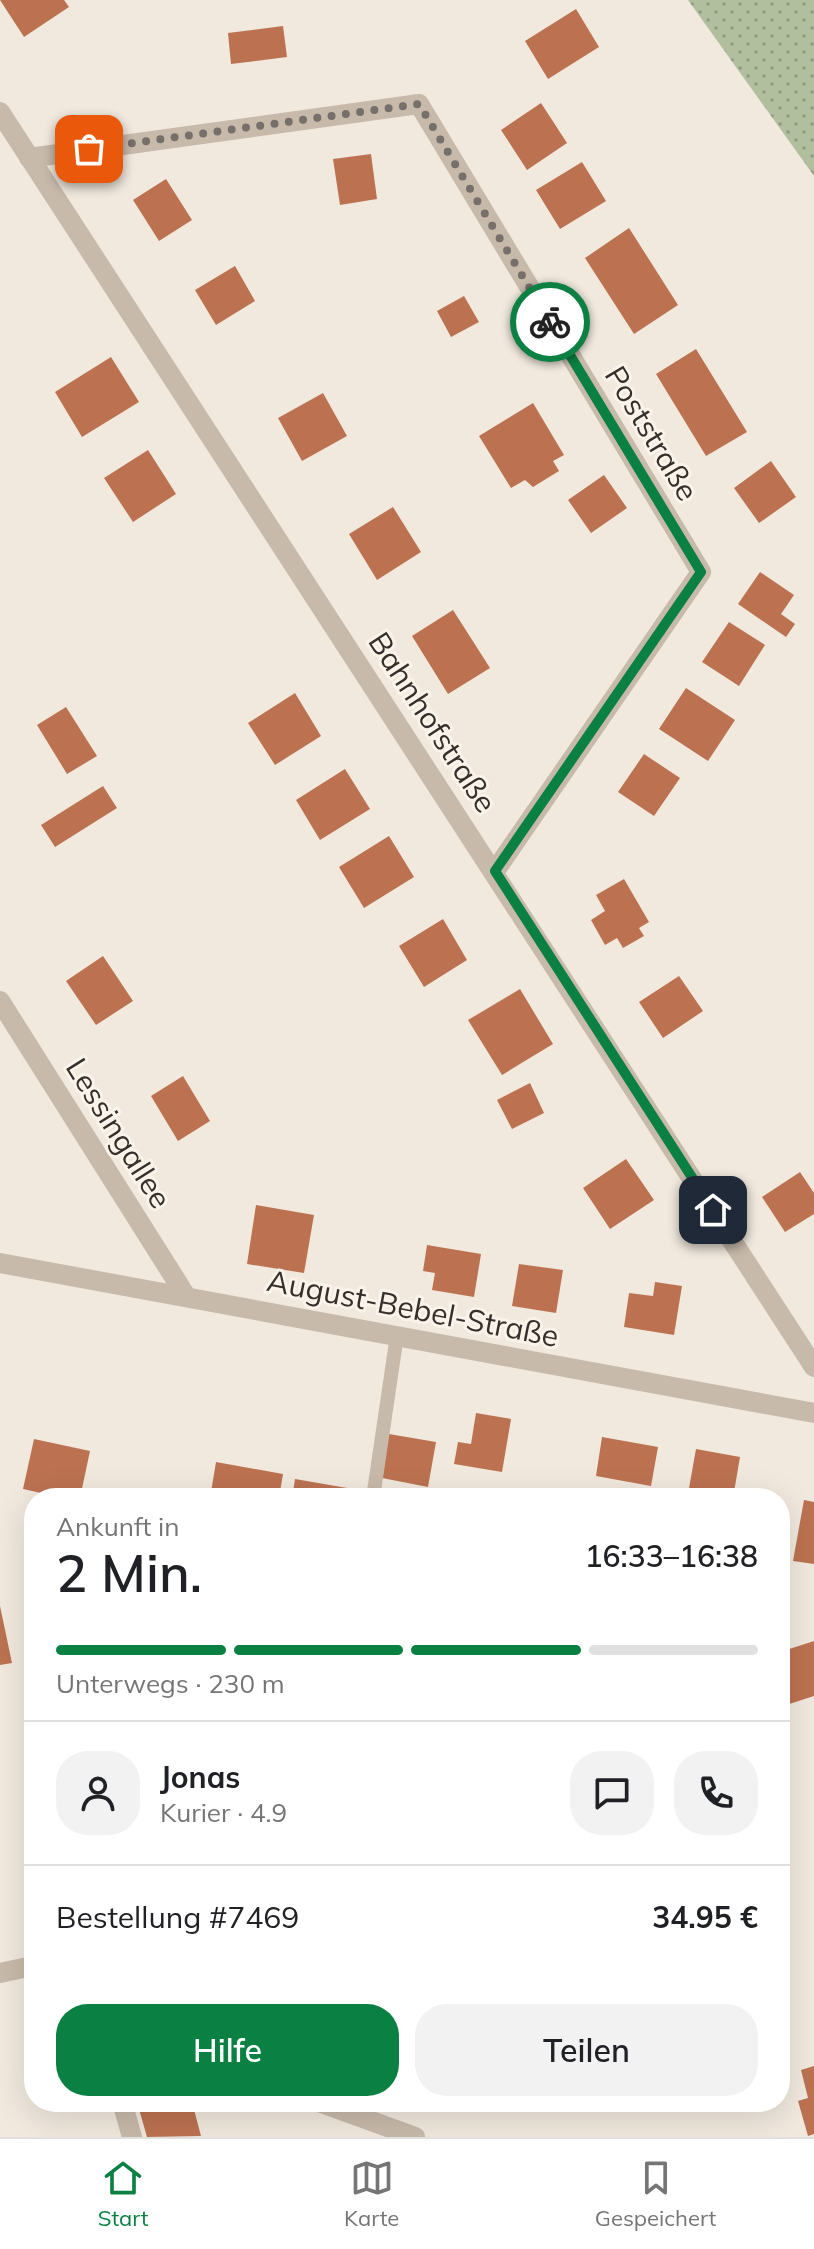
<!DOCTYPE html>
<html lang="de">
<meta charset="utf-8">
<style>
:root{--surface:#fff;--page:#f2f2f2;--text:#202124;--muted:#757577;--line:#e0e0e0;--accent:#0b8043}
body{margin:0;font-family:Mulish,sans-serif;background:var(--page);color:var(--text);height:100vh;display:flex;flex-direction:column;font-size:30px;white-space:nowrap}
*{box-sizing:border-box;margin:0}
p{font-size:26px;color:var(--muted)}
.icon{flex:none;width:44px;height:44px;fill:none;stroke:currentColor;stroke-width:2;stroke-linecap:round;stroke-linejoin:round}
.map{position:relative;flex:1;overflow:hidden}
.panel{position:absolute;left:24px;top:1488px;width:766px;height:624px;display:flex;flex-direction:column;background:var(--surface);border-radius:32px;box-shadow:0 8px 32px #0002}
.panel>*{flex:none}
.pin{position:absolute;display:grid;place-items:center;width:68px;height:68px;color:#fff;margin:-34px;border-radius:16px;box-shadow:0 4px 12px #0006}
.courier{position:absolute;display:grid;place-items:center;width:80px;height:80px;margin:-40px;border:6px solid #0b8043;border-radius:50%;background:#fff;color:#222;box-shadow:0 2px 10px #0007}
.head em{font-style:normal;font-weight:600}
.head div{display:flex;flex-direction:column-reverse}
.head{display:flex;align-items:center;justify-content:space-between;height:136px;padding:0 32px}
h1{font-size:52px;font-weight:600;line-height:60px}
.bar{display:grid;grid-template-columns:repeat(4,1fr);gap:12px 8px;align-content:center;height:96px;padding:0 32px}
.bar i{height:10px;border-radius:6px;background:var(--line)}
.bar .current{background:var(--accent)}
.bar p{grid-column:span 4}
.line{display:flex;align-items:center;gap:20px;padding:0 32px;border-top:2px solid var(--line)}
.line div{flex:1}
.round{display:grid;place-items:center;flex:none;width:84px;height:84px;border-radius:32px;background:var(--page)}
.cta{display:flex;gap:16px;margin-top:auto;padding:16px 32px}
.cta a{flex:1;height:92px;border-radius:32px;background:var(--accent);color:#fff;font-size:32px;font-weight:600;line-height:92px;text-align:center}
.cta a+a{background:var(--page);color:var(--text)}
.dock{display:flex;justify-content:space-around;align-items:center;height:112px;border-top:2px solid var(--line);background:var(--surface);font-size:22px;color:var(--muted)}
.dock a{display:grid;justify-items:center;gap:4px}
.dock .current{color:var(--accent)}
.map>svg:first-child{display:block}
.green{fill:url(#green-dots)}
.building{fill:#bc7251}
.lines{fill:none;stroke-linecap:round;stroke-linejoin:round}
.service{stroke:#c8baab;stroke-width:14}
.minor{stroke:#c8baab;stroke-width:20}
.done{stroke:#776f69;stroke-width:8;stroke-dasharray:0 14.4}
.route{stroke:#0b8043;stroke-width:10}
.labels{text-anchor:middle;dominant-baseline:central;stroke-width:6;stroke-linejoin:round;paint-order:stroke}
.street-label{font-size:30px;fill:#362e2a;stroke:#f9f3ea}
</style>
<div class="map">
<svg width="814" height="2137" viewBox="0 0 814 2137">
<defs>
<pattern id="green-dots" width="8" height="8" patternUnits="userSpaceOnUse" patternTransform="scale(2)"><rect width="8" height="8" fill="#b2bf9f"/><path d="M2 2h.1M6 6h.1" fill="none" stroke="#929c82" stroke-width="1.8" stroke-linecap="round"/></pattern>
</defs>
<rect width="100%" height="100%" fill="#f1e9de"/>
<path class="green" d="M688,0H814V176Z"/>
<path class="building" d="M0,0H64L69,7L24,37Z
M576,9L599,47L548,79L525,41Z
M283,26L287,57L231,64L228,33Z
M541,103L567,143L527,170L501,130Z
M371,154L377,199L340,205L333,159Z
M582,162L606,201L560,229L536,190Z
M166,179L192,220L159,241L133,200Z
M629,228L678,305L634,334L585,258Z
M235,266L255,301L216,325L195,290Z
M464,296L479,322L451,337L437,311Z
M696,349L747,432L706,456L656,374Z
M111,357L139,402L82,437L55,392Z
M323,393L347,436L302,461L278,418Z
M533,403L564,455L553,461L559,471L533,487L525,480L511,488L479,436Z
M148,450L176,494L133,522L104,478Z
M771,461L796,497L759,523L734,488Z
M604,475L627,508L591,533L568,500Z
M393,507L421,552L377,580L349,534Z
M760,572L794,595L781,614L795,624L786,637L738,604Z
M453,610L490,668L448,694L412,636Z
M729,622L765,645L739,686L702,662Z
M686,688L735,720L708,761L659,729Z
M295,693L321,736L275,765L248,723Z
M66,707L97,756L67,774L37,725Z
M644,754L680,778L654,816L618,792Z
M345,769L370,809L320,840L296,800Z
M103,786L117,808L55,847L41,825Z
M389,836L414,877L364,908L339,867Z
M624,879L649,922L639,928L644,936L623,948L617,938L605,945L591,920L605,911L596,895Z
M443,919L467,960L424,987L399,946Z
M103,956L133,1001L96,1025L66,981Z
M679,976L703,1011L663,1038L639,1002Z
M520,989L553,1044L502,1075L468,1020Z
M183,1076L210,1121L178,1141L151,1096Z
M530,1083L544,1113L512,1129L497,1100Z
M626,1159L654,1200L610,1229L583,1188Z
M800,1172L814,1193V1214L785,1232L762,1197Z
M256,1205L314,1215L304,1273L247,1264Z
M427,1245L481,1254L474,1297L432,1290L435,1273L423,1271Z
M519,1264L563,1270L556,1313L512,1306Z
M655,1282L682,1286L674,1335L624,1327L629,1293L653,1296Z
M476,1413L511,1419L502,1472L454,1464L458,1442L471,1444Z
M389,1434L436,1442L428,1487L382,1478Z
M602,1437L658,1447L651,1486L596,1476Z
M34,1439L90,1451L80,1498H64L23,1489Z
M696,1449L740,1457L733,1498L688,1494Z
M216,1462L283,1474L279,1498H210Z
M295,1479L353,1489L352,1498H292Z
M804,1500L814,1502V1564L793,1561Z
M0,1606L12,1663L0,1665Z
M814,1641V1696L780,1707V1652Z
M814,2066V2134L808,2136L798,2101L808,2098L801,2070Z
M137,2102H192L201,2136L147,2137Z"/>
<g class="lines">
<path class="service" d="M373,1498L397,1335"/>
<path class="minor" d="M0,112L814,1367
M29,158L419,104L701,572L495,871
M0,1001L186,1296
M0,1263L814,1413
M0,1973L28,1967L34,1970
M122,2102L132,2137
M319,2102L415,2137"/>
</g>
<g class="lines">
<path class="done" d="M89,149L419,104L550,322"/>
<path class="route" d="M550,322L701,572L495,871L713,1210"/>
</g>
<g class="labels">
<g class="street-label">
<text transform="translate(652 433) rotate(59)">Poststraße</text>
<text transform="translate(433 722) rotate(57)">Bahnhofstraße</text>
<text transform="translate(119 1133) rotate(58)">Lessingallee</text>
<text transform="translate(413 1308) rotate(11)">August-Bebel-Straße</text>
</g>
</g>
</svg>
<div class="pin" style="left:89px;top:149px;background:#ea580c"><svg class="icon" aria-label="bag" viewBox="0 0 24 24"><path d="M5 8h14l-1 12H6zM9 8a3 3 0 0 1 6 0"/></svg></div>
<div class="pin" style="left:713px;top:1210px;background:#1f2937"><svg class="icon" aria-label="home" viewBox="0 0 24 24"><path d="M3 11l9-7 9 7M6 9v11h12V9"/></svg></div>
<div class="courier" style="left:550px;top:322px"><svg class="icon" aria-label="bike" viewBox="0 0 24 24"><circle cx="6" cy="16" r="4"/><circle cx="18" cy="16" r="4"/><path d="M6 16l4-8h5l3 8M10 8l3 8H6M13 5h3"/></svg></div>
<section class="panel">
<div class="head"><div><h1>2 Min.</h1><p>Ankunft in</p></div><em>16:33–16:38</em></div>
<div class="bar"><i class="current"></i><i class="current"></i><i class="current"></i><i></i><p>Unterwegs · 230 m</p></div>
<div class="line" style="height:144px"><a class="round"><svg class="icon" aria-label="person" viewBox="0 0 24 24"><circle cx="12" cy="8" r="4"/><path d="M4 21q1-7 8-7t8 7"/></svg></a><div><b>Jonas</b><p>Kurier · 4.9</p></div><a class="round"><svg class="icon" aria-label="chat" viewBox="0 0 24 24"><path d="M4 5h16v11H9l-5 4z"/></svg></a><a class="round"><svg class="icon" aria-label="phone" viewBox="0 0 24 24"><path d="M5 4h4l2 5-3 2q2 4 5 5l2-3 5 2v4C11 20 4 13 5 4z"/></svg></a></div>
<div class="line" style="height:104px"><div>Bestellung #7469</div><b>34.95 €</b></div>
<div class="cta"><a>Hilfe</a><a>Teilen</a></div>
</section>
</div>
<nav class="dock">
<a class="current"><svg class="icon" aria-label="home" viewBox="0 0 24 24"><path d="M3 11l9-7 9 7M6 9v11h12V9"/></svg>Start</a>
<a><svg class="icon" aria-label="map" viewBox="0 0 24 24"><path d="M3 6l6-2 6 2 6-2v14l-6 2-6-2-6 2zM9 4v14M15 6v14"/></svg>Karte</a>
<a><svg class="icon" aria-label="saved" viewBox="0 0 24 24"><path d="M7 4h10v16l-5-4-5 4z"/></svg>Gespeichert</a>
</nav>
